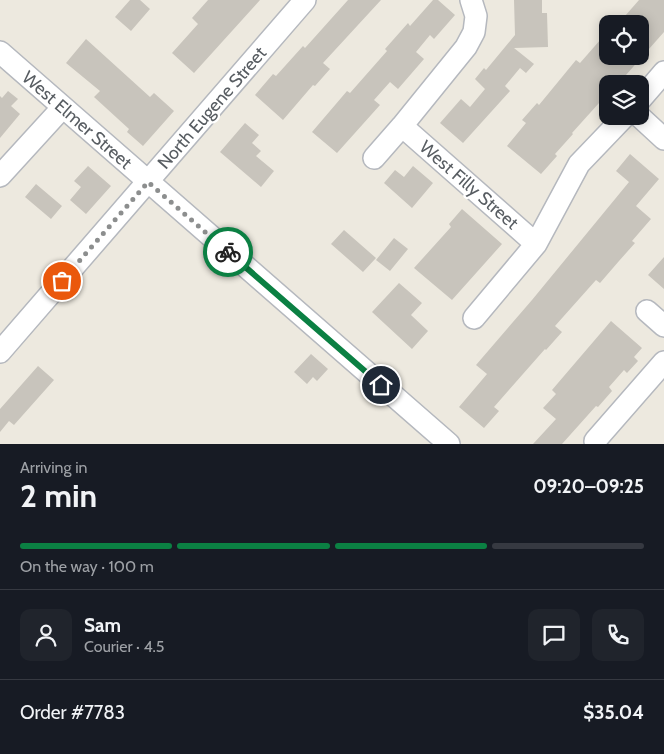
<!DOCTYPE html>
<meta charset="utf-8">
<style>
:root{--surface:#171b24;--page:#20242c;--text:#f1f3f6;--muted:#9ea1a6;--line:#363941;--accent:#0b8043}
body{margin:0;font-family:Cabin,sans-serif;background:var(--page);color:var(--text);height:100vh;display:flex;flex-direction:column;font-size:19px;white-space:nowrap}
*{box-sizing:border-box;margin:0}
p{font-size:16px;color:var(--muted)}
.icon{flex:none;width:28px;height:28px;fill:none;stroke:currentColor;stroke-width:2;stroke-linecap:round;stroke-linejoin:round}
.map{position:relative;height:444px;overflow:hidden}
.details{display:flex;flex-direction:column;background:var(--surface);flex:1}
.details>*{flex:none}
.controls{position:absolute;left:599px;top:15px;display:grid;gap:10px}
.controls a{display:grid;place-items:center;width:50px;height:50px;border-radius:10px;background:var(--surface);box-shadow:0 2px 12px #0003;font-size:25px}
.pin{position:absolute;display:grid;place-items:center;width:42px;height:42px;color:#fff;margin:-21px;border:2px solid #fff;border-radius:50%;box-shadow:0 1px 5px #0007}
.courier{position:absolute;display:grid;place-items:center;width:50px;height:50px;margin:-25px;border:4px solid #0b8043;border-radius:50%;background:#fff;color:#222;box-shadow:0 1px 6px #0007}
.summary em{font-style:normal;font-weight:700}
.summary div{display:flex;flex-direction:column-reverse}
.summary{display:flex;align-items:center;justify-content:space-between;height:85px;padding:0 20px}
h1{font-size:32px;font-weight:700;line-height:38px}
.bar{display:grid;grid-template-columns:repeat(4,1fr);gap:8px 5px;align-content:center;height:60px;padding:0 20px}
.bar i{height:6px;border-radius:4px;background:var(--line)}
.bar .active{background:var(--accent)}
.bar p{grid-column:span 4}
.line{display:flex;align-items:center;gap:12px;padding:0 20px;border-top:1px solid var(--line)}
.line div{flex:1}
.round{display:grid;place-items:center;flex:none;width:52px;height:52px;border-radius:10px;background:var(--page)}
.map>svg:first-child{display:block}
.building{fill:#c8c4bc}
.lines{fill:none;stroke-linecap:round;stroke-linejoin:round}
.minor-casing{stroke:#b5b8be;stroke-width:24}
.minor{stroke:#fff;stroke-width:21}
.done{stroke:#8c8e8e;stroke-width:5;stroke-dasharray:0 9}
.route{stroke:#0b8043;stroke-width:6}
.labels{text-anchor:middle;dominant-baseline:central;stroke-width:4.5;stroke-linejoin:round;paint-order:stroke}
.street-label{font-size:18px;fill:#585d62;stroke:#fff}
</style>
<div class="map">
<svg width="664" height="444" viewBox="0 0 664 444">
<rect width="100%" height="100%" fill="#ede9df"/>
<path class="building" d="M130,0H140L150,9L131,31L115,17Z
M208,0H260L194,73L172,53L198,24L192,18Z
M348,0H381L323,63L330,69L315,86L313,85L283,120L255,95L273,74L276,76L303,46L305,48Z
M433,0H438L455,15L434,39L430,35L416,52L424,59L398,89L390,82L374,100L380,105L337,153L312,132L347,91L350,93L387,51L385,49L408,23L410,26Z
M514,0H542V13H547L548,47L514,48L534,64L526,73L520,68L505,86L510,91L463,143L440,123L461,99L470,107L485,89L475,79L484,68L486,70L515,35Z
M639,0H664V32L618,84H608V93L572,133L573,134L555,154L557,156L541,174L507,146L526,123L522,120L537,103L539,105L576,60L580,63L608,31V56H640V24H618Z
M86,39L150,97L154,93L174,111L143,146L127,132L129,129L94,97L100,91L66,63Z
M8,91L18,99L11,106L20,114L0,138V96L2,98Z
M245,123L259,135L252,143L261,151L256,156L274,171L261,187L220,152Z
M630,154L659,179L636,206L651,219L632,241L635,243L619,261L600,283L596,280L555,326L562,332L546,350L545,349L494,407L499,411L484,428L459,407L487,374L476,365L532,300L629,182L616,171Z
M88,166L111,186L86,214L70,200L81,187L74,181Z
M413,166L433,183L412,208L384,183L395,170L404,177Z
M36,184L62,206L51,219L25,197Z
M462,209L502,244L452,300L414,268L451,227L449,224Z
M344,230L376,258L363,272L331,244Z
M394,238L408,249L390,271L376,260Z
M664,257V289L648,275Z
M399,283L422,303L411,315L428,331L412,349L372,312Z
M611,321L642,348L634,357L638,361L627,373L624,370L609,387L612,391L598,407L596,406L562,444H533L556,419L543,408L556,394L552,390Z
M311,354L328,369L317,381L313,377L307,384L294,372Z
M38,366L54,380L14,425L9,421L0,432V409Z"/>
<g class="lines">
<defs>
<path id="minor" d="M0,52L449,444
M640,100L664,72
M639,116L664,139
M402,126L536,244
M374,158L402,126L466,47L474,32L476,16L471,0
M0,176L63,107
M647,311L664,326
M474,318L536,244L579,164L625,116
M0,352L305,0
M595,441L664,362"/>
</defs>
<use href="#minor" class="minor-casing"/>
<use href="#minor" class="minor"/>
</g>
<g class="lines">
<path class="done" d="M62,281L148,182L228,252"/>
<path class="route" d="M228,252L381,385"/>
</g>
<g class="labels">
<g class="street-label">
<text transform="translate(212 108) rotate(-49)">North Eugene Street</text>
<text transform="translate(77 120) rotate(41)">West Elmer Street</text>
<text transform="translate(469 185) rotate(41)">West Filly Street</text>
</g>
</g>
</svg>
<div class="controls">
<a><svg class="icon" aria-label="locate" viewBox="0 0 24 24"><circle cx="12" cy="12" r="6"/><path d="M12 2v4M12 18v4M2 12h4M18 12h4"/></svg></a>
<a><svg class="icon" aria-label="layers" viewBox="0 0 24 24"><path d="M12 4l9 5-9 5-9-5zM3 14l9 5 9-5"/></svg></a>
</div>
<div class="pin" style="left:62px;top:281px;background:#ea580c"><svg class="icon" aria-label="bag" viewBox="0 0 24 24"><path d="M5 8h14l-1 12H6zM9 8a3 3 0 0 1 6 0"/></svg></div>
<div class="pin" style="left:381px;top:385px;background:#1f2937"><svg class="icon" aria-label="home" viewBox="0 0 24 24"><path d="M3 11l9-7 9 7M6 9v11h12V9"/></svg></div>
<div class="courier" style="left:228px;top:252px"><svg class="icon" aria-label="bike" viewBox="0 0 24 24"><circle cx="6" cy="16" r="4"/><circle cx="18" cy="16" r="4"/><path d="M6 16l4-8h5l3 8M10 8l3 8H6M13 5h3"/></svg></div>
</div>
<section class="details">
<div class="summary"><div><h1>2 min</h1><p>Arriving in</p></div><em>09:20–09:25</em></div>
<div class="bar"><i class="active"></i><i class="active"></i><i class="active"></i><i></i><p>On the way · 100 m</p></div>
<div class="line" style="height:90px"><a class="round"><svg class="icon" aria-label="person" viewBox="0 0 24 24"><circle cx="12" cy="8" r="4"/><path d="M4 21q1-7 8-7t8 7"/></svg></a><div><b>Sam</b><p>Courier · 4.5</p></div><a class="round"><svg class="icon" aria-label="chat" viewBox="0 0 24 24"><path d="M4 5h16v11H9l-5 4z"/></svg></a><a class="round"><svg class="icon" aria-label="phone" viewBox="0 0 24 24"><path d="M5 4h4l2 5-3 2q2 4 5 5l2-3 5 2v4C11 20 4 13 5 4z"/></svg></a></div>
<div class="line" style="height:65px"><div>Order #7783</div><b>$35.04</b></div>
</section>
